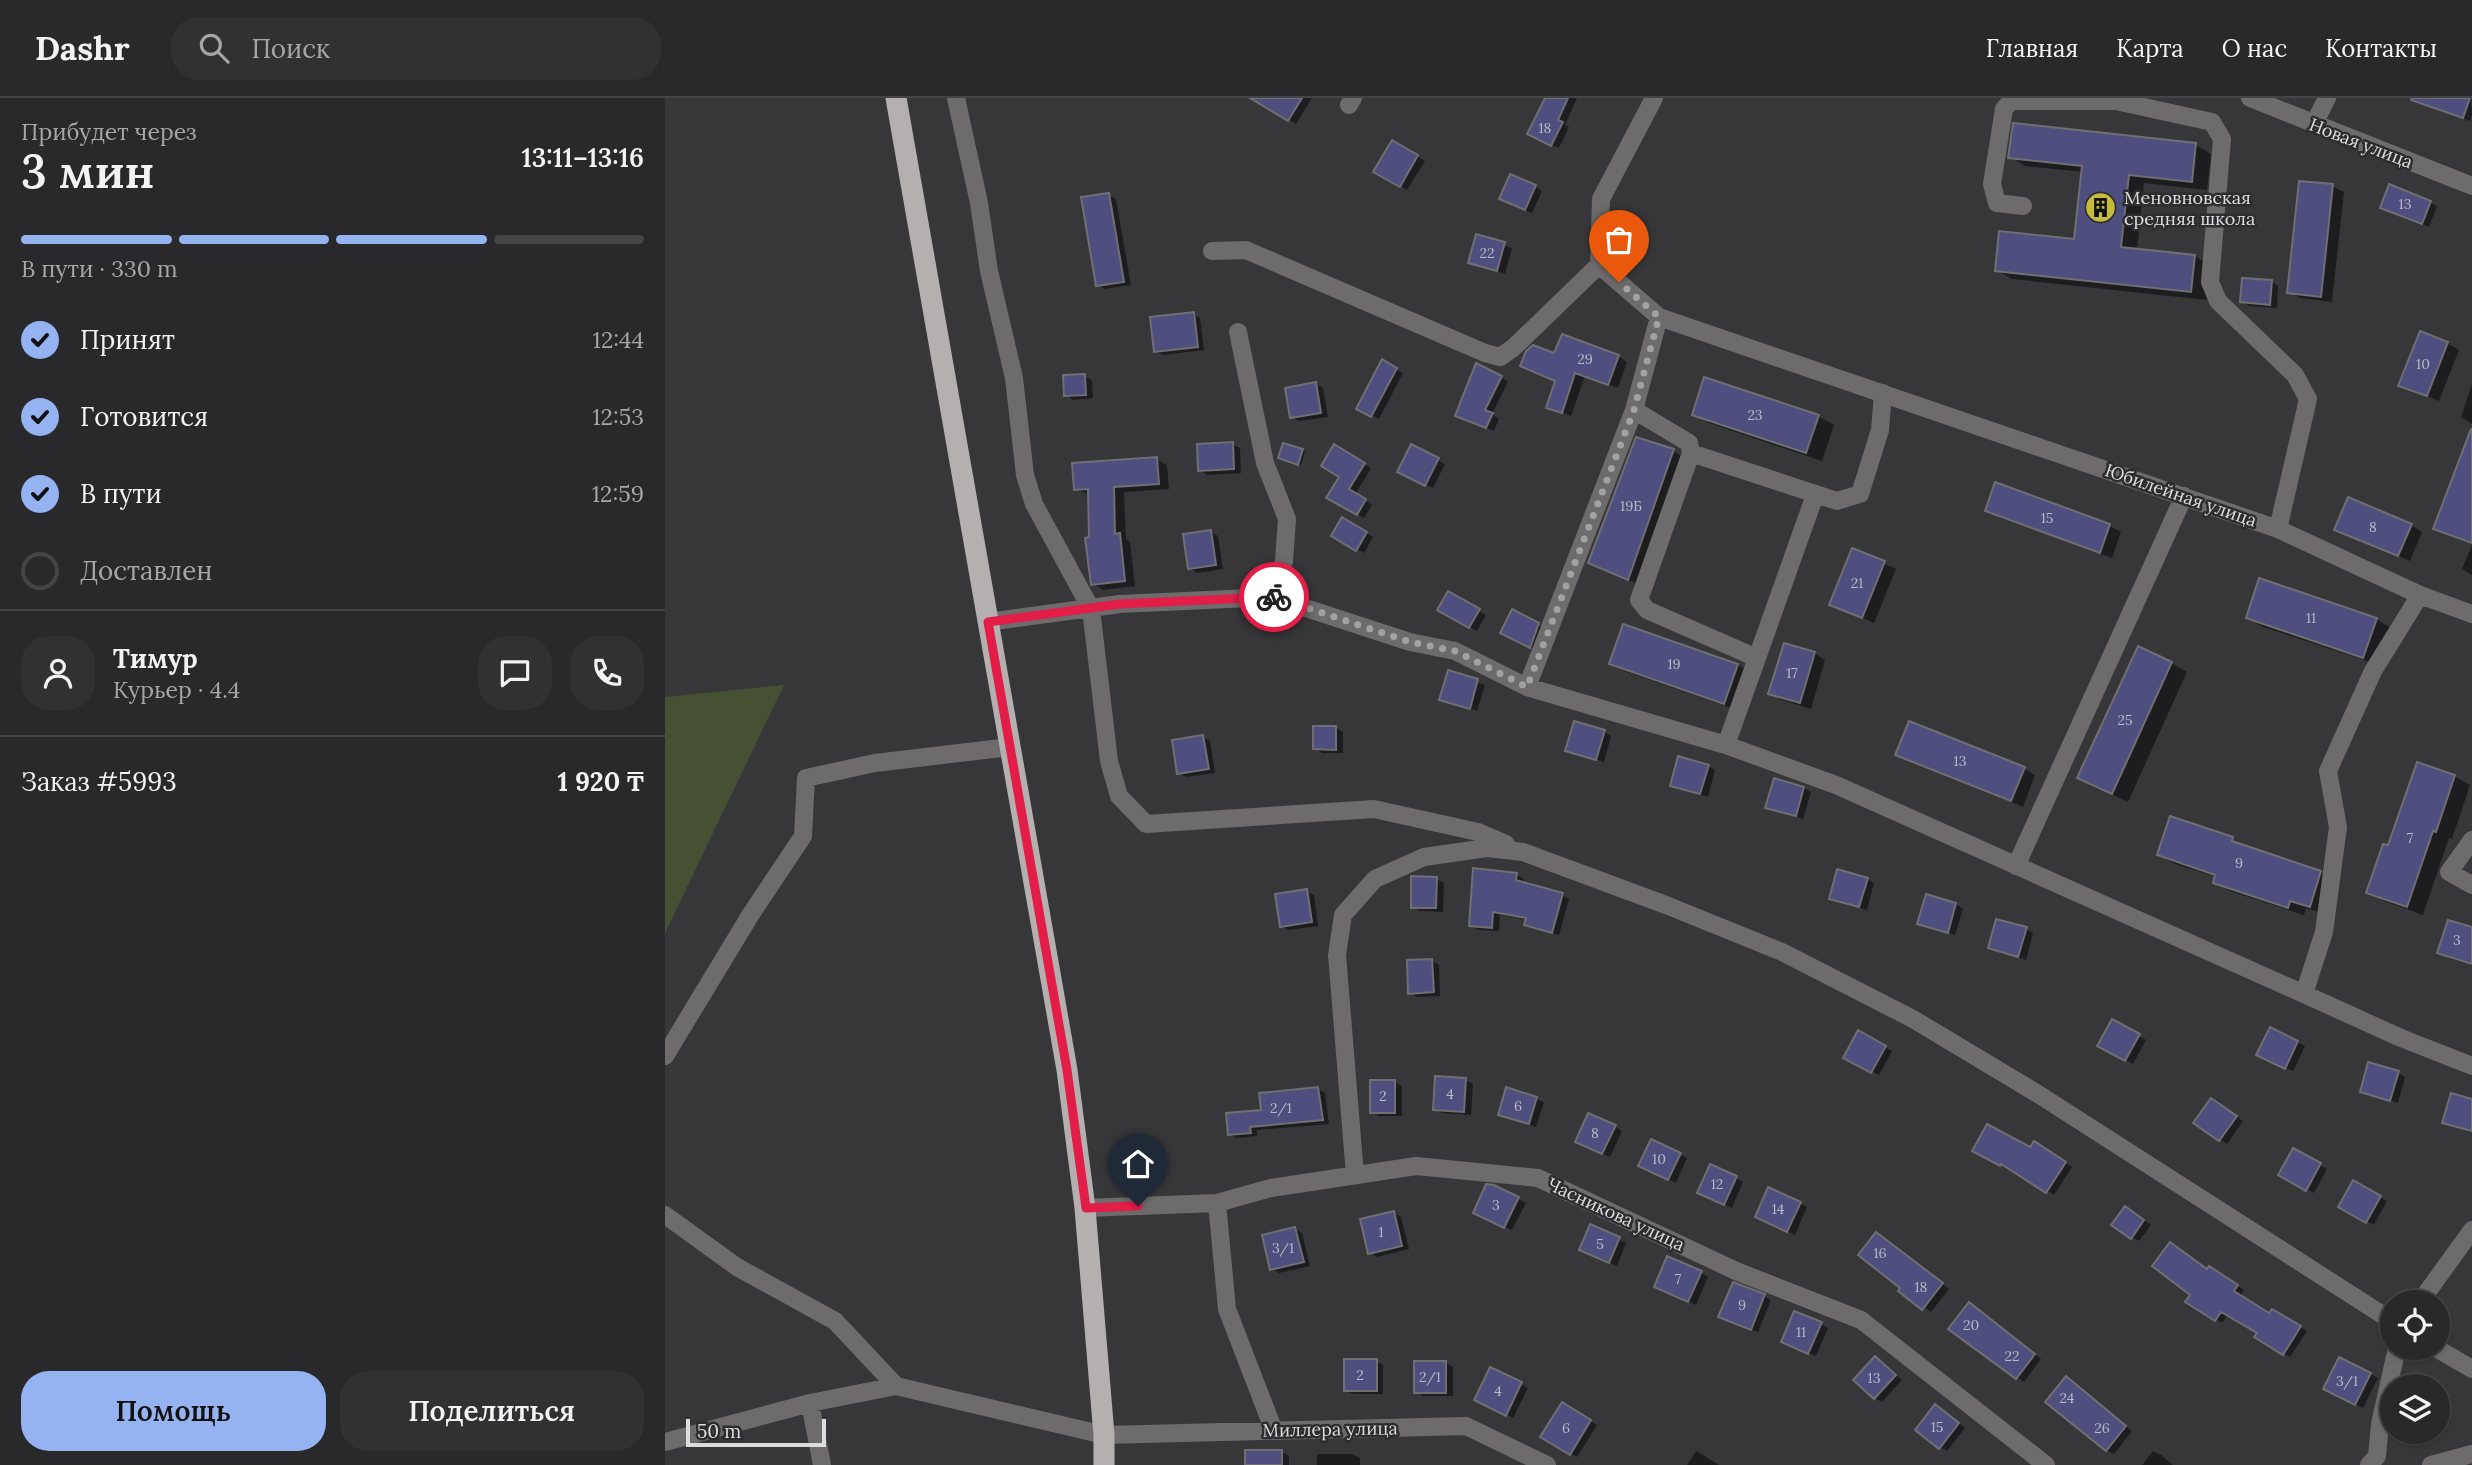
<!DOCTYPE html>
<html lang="ru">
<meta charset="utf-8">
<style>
:root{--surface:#29292c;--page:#313134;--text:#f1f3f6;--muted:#a5a6a9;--line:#454548;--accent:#95b2f1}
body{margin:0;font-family:Lora,serif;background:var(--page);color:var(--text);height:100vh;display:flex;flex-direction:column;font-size:26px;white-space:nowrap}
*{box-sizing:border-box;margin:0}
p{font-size:23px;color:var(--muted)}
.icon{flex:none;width:38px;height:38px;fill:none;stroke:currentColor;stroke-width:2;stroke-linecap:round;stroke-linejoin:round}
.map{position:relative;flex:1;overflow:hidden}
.panel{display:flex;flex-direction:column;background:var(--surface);width:665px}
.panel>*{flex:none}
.tools{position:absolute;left:1715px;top:1192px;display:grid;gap:14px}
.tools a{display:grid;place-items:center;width:70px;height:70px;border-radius:50%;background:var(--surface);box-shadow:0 2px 5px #0004,0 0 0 2px var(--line);font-size:35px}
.scale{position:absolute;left:21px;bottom:18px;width:140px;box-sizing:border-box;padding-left:7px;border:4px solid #dbdcdd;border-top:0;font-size:19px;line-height:24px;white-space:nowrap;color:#dbdcdd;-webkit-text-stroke:5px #2d2d30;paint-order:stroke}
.pin{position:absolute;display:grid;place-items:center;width:60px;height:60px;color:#fff;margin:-72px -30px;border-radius:50% 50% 50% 0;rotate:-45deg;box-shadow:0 0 7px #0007}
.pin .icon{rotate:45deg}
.courier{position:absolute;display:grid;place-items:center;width:70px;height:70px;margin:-35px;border:5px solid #e11d48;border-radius:50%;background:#fff;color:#222;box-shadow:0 2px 9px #0007}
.head em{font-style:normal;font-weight:600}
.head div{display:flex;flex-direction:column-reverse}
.head{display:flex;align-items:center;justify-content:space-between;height:119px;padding:0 21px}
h1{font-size:46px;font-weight:600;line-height:52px}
.bar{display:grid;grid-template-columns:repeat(4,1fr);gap:10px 7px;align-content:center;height:84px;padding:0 21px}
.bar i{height:9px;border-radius:5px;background:var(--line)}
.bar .selected{background:var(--accent)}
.bar p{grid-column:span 4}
.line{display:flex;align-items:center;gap:18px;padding:0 21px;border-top:2px solid var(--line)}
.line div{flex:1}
.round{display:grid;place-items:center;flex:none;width:74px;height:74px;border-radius:28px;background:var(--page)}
ol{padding:0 21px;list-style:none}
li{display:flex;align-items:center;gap:21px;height:77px}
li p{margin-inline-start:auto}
li .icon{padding:7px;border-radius:50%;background:var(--accent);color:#111;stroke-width:4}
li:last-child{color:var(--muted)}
li i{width:38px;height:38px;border:4px solid var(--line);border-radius:50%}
.action{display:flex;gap:14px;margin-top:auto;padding:14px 21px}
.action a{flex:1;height:80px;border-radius:28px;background:var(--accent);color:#111;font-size:28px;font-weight:600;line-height:80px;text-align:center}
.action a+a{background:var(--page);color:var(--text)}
header{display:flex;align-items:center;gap:42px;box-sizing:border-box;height:98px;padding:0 35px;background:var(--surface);border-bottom:2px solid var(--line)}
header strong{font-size:33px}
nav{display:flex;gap:38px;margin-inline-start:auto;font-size:24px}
.search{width:490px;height:63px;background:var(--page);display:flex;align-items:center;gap:18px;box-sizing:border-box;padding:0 24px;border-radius:28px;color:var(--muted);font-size:26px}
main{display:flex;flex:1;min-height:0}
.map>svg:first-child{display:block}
.green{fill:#465032}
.shadow{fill:#0007}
.building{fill:#4e4f7f;stroke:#6f6f72;stroke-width:2}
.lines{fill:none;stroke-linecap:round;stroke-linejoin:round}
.minor{stroke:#6d6b6b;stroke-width:18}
.highway{stroke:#b4b0b0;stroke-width:21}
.done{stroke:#a2a2a4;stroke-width:7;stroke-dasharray:0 12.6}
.route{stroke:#e11d48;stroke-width:9}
.labels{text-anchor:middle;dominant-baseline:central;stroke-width:5;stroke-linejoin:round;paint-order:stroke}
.number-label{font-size:14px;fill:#b8b9c6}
.street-label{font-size:18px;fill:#dbdcdd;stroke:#2d2d30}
.poi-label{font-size:18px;fill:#dbdcdd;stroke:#2d2d30;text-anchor:start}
</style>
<header>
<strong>Dashr</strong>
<div class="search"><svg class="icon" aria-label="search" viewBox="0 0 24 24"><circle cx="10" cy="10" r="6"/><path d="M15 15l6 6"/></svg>Поиск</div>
<nav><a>Главная</a><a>Карта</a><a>О нас</a><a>Контакты</a></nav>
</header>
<main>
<section class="panel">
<div class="head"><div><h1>3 мин</h1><p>Прибудет через</p></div><em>13:11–13:16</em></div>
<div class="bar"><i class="selected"></i><i class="selected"></i><i class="selected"></i><i></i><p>В пути · 330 m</p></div>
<ol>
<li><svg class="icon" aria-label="check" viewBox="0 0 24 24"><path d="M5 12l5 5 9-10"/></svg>Принят<p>12:44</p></li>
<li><svg class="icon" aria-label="check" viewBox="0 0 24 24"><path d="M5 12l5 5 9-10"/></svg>Готовится<p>12:53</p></li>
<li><svg class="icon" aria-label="check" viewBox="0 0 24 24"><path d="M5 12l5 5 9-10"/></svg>В пути<p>12:59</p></li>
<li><i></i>Доставлен</li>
</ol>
<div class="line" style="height:126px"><a class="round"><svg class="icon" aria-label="person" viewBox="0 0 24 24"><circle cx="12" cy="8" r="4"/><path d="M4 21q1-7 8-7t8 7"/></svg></a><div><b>Тимур</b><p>Курьер · 4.4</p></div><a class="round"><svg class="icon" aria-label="chat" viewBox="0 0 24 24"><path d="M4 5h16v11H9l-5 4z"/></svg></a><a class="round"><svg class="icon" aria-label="phone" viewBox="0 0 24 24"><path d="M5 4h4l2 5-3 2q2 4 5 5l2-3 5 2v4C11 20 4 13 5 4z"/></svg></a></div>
<div class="line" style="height:91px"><div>Заказ #5993</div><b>1 920 ₸</b></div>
<div class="action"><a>Помощь</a><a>Поделиться</a></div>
</section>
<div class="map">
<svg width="1807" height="1367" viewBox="0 0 1807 1367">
<rect width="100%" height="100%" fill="#37373a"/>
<path class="green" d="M119,587L0,835V599Z"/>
<path class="shadow" d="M604,0H647L631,26L600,7Z
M882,0H912L900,27L904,29L894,50L871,39Z
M1765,0H1806L1807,17L1805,23L1770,11L1763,6Z
M728,44L760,63L742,92L711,73Z
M1531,47L1546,56L1542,92L1479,85L1472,152L1530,158L1545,167L1542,202L1347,181L1331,172L1411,143L1418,74L1360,68L1345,59Z
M870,88L877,93L867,115L843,105Z
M1667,88L1679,94L1667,204L1636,200L1624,194Z
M443,97L451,101L466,187L440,191L433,187Z
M1765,104L1772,108L1764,129L1724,113Z
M813,138L847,150L840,176L805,164Z
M1606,183L1613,188L1612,210L1584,208L1577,203Z
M528,216L535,220L539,252L498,257L491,253Z
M1782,245L1794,252L1774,303L1736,287Z
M890,258H953L962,264L953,290L920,278L906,318L884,309L892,283Z
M717,264L738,275L714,321L693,310Z
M419,278L427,282L428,300L408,302L401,297Z
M836,279L843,284L827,316L834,321L829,333L799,321Z
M651,286L658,290L663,319L634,323L626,319Z
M1807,286V326L1796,319Z
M1029,317L1153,318L1169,327L1157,363L1044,325Z
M567,346L575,350L576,375L542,377L535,372Z
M747,348L780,366L768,390L741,377Z
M669,349L706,370L690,397L707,407L699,420L664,400L676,378Z
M637,352L640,354L636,367L618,361Z
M1008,353L1023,362L979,489L925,464Z
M491,361L502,367L504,391L459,394L461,441L465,444L470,488L438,492L427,485L425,397L411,391Z
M1331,387L1445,428L1456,434L1447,460L1333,419L1322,412Z
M677,421L708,439L699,455L668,437Z
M1746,427L1757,434L1745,463L1671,431Z
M546,434L553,438L558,471L532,475L525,470Z
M1807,447V477L1797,471Z
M1188,452L1231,471L1209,525L1166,506Z
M783,495L821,517L812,533L774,511Z
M848,514L881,531L872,553L845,539Z
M1583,520L1711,521L1726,530L1714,567L1598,529Z
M959,528L1073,567L1088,576L1075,613L962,574L946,566Z
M1149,555L1160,562L1146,611L1117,602L1106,596Z
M1506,565L1522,574L1463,704L1414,680Z
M784,574L820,587L812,613L776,601Z
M671,630L678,634V655H657L650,650Z
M939,633L946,638L939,664L903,652Z
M538,639L545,643L550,675L521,679L514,675Z
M1232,656L1359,671L1370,677L1358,709Z
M1043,668L1050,672L1043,699L1007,687Z
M1789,678L1805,687L1787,741L1784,740L1758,817L1719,803L1704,794L1724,749Z
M1139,690L1146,694L1138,721L1102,709Z
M1567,741L1582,750L1655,774L1670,783L1660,816L1641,810L1639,817L1565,793L1550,784L1551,779L1510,766L1494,757Z
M851,777L859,781L858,786L897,797L904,801L894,837L868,830L861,826L862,822L835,817L834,833L813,832L806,827Z
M771,781L779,785L778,814L755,813L747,809Z
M1202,781L1209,785L1202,812L1166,800Z
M641,793L649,797L653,828L624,832L617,828Z
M1291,806L1298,811L1290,837L1254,825Z
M1361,831L1368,835L1361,862L1325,850Z
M1807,831V867L1786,861L1774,854Z
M767,863L774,867L775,898L752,899L745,895Z
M1448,924L1481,942L1468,966L1435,947Z
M1605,931L1640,948L1628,973L1601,960Z
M1193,935L1227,953L1214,977L1180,959Z
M1733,975L1740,979L1733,1005L1697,993Z
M801,982L808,986L806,1017L777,1015L770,1011Z
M729,983L737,988V1018H714L707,1014Z
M653,991L660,995L664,1026L592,1032V1038L572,1040L564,1036L598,1014Z
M843,991L879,1004L871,1029L835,1016Z
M1554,1006L1578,1023L1562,1046L1530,1024Z
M950,1028L957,1033L945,1059L919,1047Z
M1369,1045L1407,1069L1389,1097L1344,1069L1343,1071L1309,1052L1366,1051Z
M1629,1053L1662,1071L1649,1095L1616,1076Z
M1015,1056L1022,1060L1011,1085L982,1072Z
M1071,1080L1078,1084L1067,1110L1041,1098Z
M1689,1084L1722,1103L1709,1127L1676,1109Z
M829,1089L861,1105L847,1132L817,1118Z
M1135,1105L1142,1109L1130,1137L1099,1122Z
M728,1114L736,1119L744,1151L712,1159L705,1154Z
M1467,1114L1486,1127L1474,1143L1467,1139Z
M926,1129L961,1145L952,1168L923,1155Z
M630,1131L637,1135L645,1168L614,1175L607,1171Z
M1219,1140L1284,1191L1266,1214L1235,1192L1237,1190Z
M1544,1170L1579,1192L1575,1198L1605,1217L1608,1213L1642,1233L1625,1259L1592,1239L1594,1235L1563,1216L1557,1225L1551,1221Z
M1036,1175L1043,1179L1031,1207L998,1193Z
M1099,1198L1106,1202L1093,1234L1063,1222Z
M1305,1206L1376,1261L1359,1284L1352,1279Z
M1156,1226L1163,1230L1151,1258L1126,1248Z
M1210,1260L1237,1282L1217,1304L1210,1300Z
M1675,1261L1713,1280L1698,1310L1667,1295Z
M711,1263L718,1267V1296H688L681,1292Z
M781,1265L788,1269V1298H758L751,1294Z
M1408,1284L1467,1333L1449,1356L1442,1352Z
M856,1286L863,1290L848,1320L818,1306Z
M897,1306L932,1327L912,1359L878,1339Z
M1278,1313L1300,1330L1282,1353L1275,1349Z
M1031,1353L1038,1357L1054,1367H1022Z
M1488,1353L1496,1357L1508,1367H1477Z
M617,1354L624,1358V1367H582Z
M652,1356H687L695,1360V1367H652Z"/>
<path class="building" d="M585,0H637L623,23Z
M880,0H903L893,22L898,24L886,48L862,36Z
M1747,0H1805L1798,20L1746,2Z
M1348,25L1531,45L1527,84L1464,77L1456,149L1530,157L1526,194L1330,173L1334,133L1409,141L1417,68L1343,60Z
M727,42L753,57L735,89L708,74Z
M845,76L871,87L860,112L834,101Z
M1634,83L1668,86L1656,199L1622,195Z
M1724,86L1766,103L1757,126L1715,110Z
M444,95L459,184L431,188L416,99Z
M811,136L840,144L832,173L803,165Z
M1577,180L1607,182L1605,207L1575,204Z
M529,214L533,249L489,254L485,219Z
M1755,233L1783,244L1762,298L1733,288Z
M897,236L954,257L943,287L910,275L897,315L881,310L890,283L855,268L861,253L868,247L889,255Z
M717,261L732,270L706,319L691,311Z
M811,265L837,278L820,312L828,315L821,330L790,318Z
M420,276L421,297L399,298L398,277Z
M1039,279L1154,317L1141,355L1027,317Z
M651,284L656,315L625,320L620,290Z
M1806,331H1807V445L1768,431Z
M971,339L1009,351L963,482L923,465Z
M568,344L569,371L533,373L532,346Z
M618,345L638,351L633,367L613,360Z
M669,346L700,365L684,391L701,401L692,417L661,400L674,379L656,368Z
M746,346L774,360L760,388L732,374Z
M492,359L494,386L449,389L450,436L455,435L460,483L426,487L420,440L424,439L423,391L409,392L407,365Z
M1330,384L1445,426L1435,455L1320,413Z
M1683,399L1747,426L1733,458L1669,432Z
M677,419L702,434L691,453L666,438Z
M546,432L551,467L523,471L518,436Z
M1187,450L1220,463L1197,520L1164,507Z
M1594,480L1712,520L1698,560L1581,520Z
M783,493L815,511L804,530L772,512Z
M847,511L874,525L865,550L835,535Z
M958,526L1073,566L1059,606L944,566Z
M1119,545L1150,554L1135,605L1103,596Z
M1473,548L1507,564L1447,696L1412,680Z
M783,572L813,581L805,611L774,602Z
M909,623L940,632L931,662L900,653Z
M1244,623L1360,669L1346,703L1230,657Z
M648,628H671V652L648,651Z
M538,637L544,671L512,676L507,642Z
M1013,658L1044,667L1035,696L1005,688Z
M1752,664L1790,677L1771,734L1768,733L1742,809L1701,795L1718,746L1723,747Z
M1109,680L1139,689L1131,718L1100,710Z
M1505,718L1568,739L1567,743L1656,773L1645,809L1625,803L1623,810L1548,785L1550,777L1492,757Z
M808,770L852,775L851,782L898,795L887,835L859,827L861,820L828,814L827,830L804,828Z
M1172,771L1203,780L1194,809L1164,801Z
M746,778L772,779L771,810H746Z
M642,791L647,824L615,829L610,796Z
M1261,796L1291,805L1283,835L1252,826Z
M1331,821L1362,829L1353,859L1323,850Z
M1783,822L1807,829V866L1772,855Z
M767,861L769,894L743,896L742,862Z
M1447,921L1475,936L1460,963L1432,948Z
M1605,929L1633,943L1620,971L1591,957Z
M1193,932L1221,948L1206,975L1178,960Z
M1703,964L1734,973L1725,1003L1695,994Z
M770,978L801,980L799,1014L768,1012Z
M705,982H730V1015H705Z
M653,989L658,1022L585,1029L586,1035L563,1037L561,1015L596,1012L594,995Z
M841,989L872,999L864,1026L833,1017Z
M1786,995L1807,1001V1033L1777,1025Z
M1546,1000L1572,1018L1554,1043L1528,1025Z
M923,1015L951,1027L937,1056L910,1044Z
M1322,1026L1365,1049L1369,1043L1401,1064L1381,1095L1336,1066L1335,1068L1307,1053Z
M986,1041L1016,1055L1003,1082L973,1068Z
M1628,1050L1656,1065L1641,1093L1613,1077Z
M1045,1066L1072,1078L1059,1107L1032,1095Z
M1688,1082L1716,1098L1701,1125L1673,1109Z
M821,1086L829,1087L854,1099L839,1130L808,1115Z
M1103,1089L1136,1104L1122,1134L1090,1119Z
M1460,1108L1479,1122L1466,1141L1446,1127Z
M729,1113L737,1148L703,1156L695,1121Z
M925,1126L955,1139L944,1165L914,1152Z
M630,1129L639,1164L605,1172L597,1137Z
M1211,1134L1278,1185L1257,1212L1233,1193L1235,1190L1193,1157Z
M1505,1144L1542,1171L1544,1168L1573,1187L1569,1193L1604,1215L1607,1211L1636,1228L1618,1257L1589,1239L1592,1235L1556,1214L1550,1223L1520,1204L1525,1197L1487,1168Z
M1002,1158L1037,1173L1023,1204L989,1189Z
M1068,1184L1100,1196L1086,1232L1053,1219Z
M1304,1204L1370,1256L1351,1281L1283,1231Z
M1129,1213L1157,1224L1143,1256L1116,1244Z
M1210,1258L1231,1277L1209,1301L1188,1282Z
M1674,1259L1706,1275L1690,1307L1658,1291Z
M679,1261H712V1293H679Z
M749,1263H781V1295H749Z
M825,1269L857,1284L841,1318L809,1302Z
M1401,1278L1461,1328L1441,1353L1380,1304Z
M897,1304L926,1322L905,1357L875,1339Z
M1270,1306L1294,1325L1274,1351L1250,1332Z
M580,1352H617V1367H580Z"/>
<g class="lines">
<path class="minor" d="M291,0L314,105L324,173L349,280L360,377L369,406L426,511L444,663L454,698L481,726L709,711L813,734L841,746
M989,0L936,101L934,167L994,219L1613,431L1755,497L1807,516
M1451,0V3L1547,24L1557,41L1545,184L1553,203L1630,277L1643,301L1613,431
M1585,0L1807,88
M684,7L688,0
M1649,26L1662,0
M1358,108L1332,105L1327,86L1339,11L1346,3H1451
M547,153L581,152L820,255L835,259L848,250L934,167
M994,219L969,312L862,589L1061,647
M573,234L600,365L622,421L619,463L607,499
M969,312L1024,345L1026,355L974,502L982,512L1092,560
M1026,355L1172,403L1195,396L1215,332L1218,295
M1150,397L1061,647L1171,687L1639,896L1659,834L1673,729L1663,673L1708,573L1755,497
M323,524L455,506L607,499L745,544L790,553L862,589
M1807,742L1784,774L1807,787
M1351,768L1519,398
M1639,896L1736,940L1807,968
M0,958L86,816L138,738L141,680L210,665L345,649
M690,1077L672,857L678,817L710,781L759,759L822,750L858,754L1001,807L1117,854L1248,921L1373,996L1727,1223
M552,1105L562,1211L609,1333
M420,1110L552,1105L606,1090L751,1068L873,1080L1071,1173L1196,1222L1381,1367
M0,1117L72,1169L170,1223L231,1288
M1755,1204L1807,1132
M1771,1250L1807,1271
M0,1344L145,1305
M157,1367L145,1305L231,1288L439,1337L801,1328L882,1367
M1704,1367L1712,1358L1715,1326L1732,1250
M1766,1367L1807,1356"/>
<path class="highway" d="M231,0L402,972L420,1110L439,1337V1367"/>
</g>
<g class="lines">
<path class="done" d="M609,499L745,544L790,553L862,589L969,312L994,219L954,184"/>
<path class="route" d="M473,1108L421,1110L402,972L323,524L455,506L609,499"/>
</g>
<defs>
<symbol id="building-disc" viewBox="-11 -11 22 22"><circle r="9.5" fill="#c5bc3d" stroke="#2d2d30"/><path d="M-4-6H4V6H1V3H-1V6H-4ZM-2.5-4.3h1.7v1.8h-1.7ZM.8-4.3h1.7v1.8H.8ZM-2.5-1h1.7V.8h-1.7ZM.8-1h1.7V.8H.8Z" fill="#111"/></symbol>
</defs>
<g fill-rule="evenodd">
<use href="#building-disc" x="1418" y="92" width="35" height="35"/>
</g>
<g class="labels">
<g class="number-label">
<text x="880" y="30">18</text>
<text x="1740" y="106">13</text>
<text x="822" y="155">22</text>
<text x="920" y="261">29</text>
<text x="1758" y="266">10</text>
<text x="1090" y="317">23</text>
<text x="966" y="408">19Б</text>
<text x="1382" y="420">15</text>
<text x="1708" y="429">8</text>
<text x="1192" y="485">21</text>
<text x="1646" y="520">11</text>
<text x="1009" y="566">19</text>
<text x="1127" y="575">17</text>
<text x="1460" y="622">25</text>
<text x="1295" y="663">13</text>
<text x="1745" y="740">7</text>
<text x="1574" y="765">9</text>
<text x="1792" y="842">3</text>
<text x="785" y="996">4</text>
<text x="718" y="998">2</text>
<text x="853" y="1008">6</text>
<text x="616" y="1010">2/1</text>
<text x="930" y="1035">8</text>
<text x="994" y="1061">10</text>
<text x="1052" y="1086">12</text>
<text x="831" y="1107">3</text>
<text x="1113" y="1111">14</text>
<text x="716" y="1134">1</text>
<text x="935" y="1146">5</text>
<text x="618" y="1150">3/1</text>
<text x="1215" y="1155">16</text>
<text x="1013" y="1181">7</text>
<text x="1256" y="1189">18</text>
<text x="1077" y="1207">9</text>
<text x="1306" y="1227">20</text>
<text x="1136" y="1234">11</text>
<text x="1347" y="1258">22</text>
<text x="695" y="1277">2</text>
<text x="765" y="1279">2/1</text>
<text x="1209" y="1280">13</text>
<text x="1682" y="1283">3/1</text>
<text x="833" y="1293">4</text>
<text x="1402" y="1300">24</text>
<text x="1272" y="1329">15</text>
<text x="901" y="1330">6</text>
<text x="1437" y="1330">26</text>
</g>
<g class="street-label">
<text transform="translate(1696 45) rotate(21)">Новая улица</text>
<text transform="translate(1516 397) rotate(19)">Юбилейная улица</text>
<text transform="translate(951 1116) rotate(25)">Часникова улица</text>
<text transform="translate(665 1331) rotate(-1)">Миллера улица</text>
</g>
<g class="poi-label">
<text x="1459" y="99">Меновновская<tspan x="1459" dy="21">средняя школа</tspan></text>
</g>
</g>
</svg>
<div class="tools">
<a><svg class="icon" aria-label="locate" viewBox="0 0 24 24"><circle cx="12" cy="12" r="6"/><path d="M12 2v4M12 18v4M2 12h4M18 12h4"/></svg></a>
<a><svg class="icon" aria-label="layers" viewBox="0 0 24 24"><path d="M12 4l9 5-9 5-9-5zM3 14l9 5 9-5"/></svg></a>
</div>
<div class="scale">50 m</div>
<div class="pin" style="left:954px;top:184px;background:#ea580c"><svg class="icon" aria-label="bag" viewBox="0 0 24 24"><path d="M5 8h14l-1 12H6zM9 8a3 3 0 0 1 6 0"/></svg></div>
<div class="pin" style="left:473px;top:1108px;background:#1f2937"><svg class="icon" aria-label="home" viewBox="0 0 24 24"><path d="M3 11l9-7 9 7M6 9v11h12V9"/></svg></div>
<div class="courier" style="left:609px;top:499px"><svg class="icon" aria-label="bike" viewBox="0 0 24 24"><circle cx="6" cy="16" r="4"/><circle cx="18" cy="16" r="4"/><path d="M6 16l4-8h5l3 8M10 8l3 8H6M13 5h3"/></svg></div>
</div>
</main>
